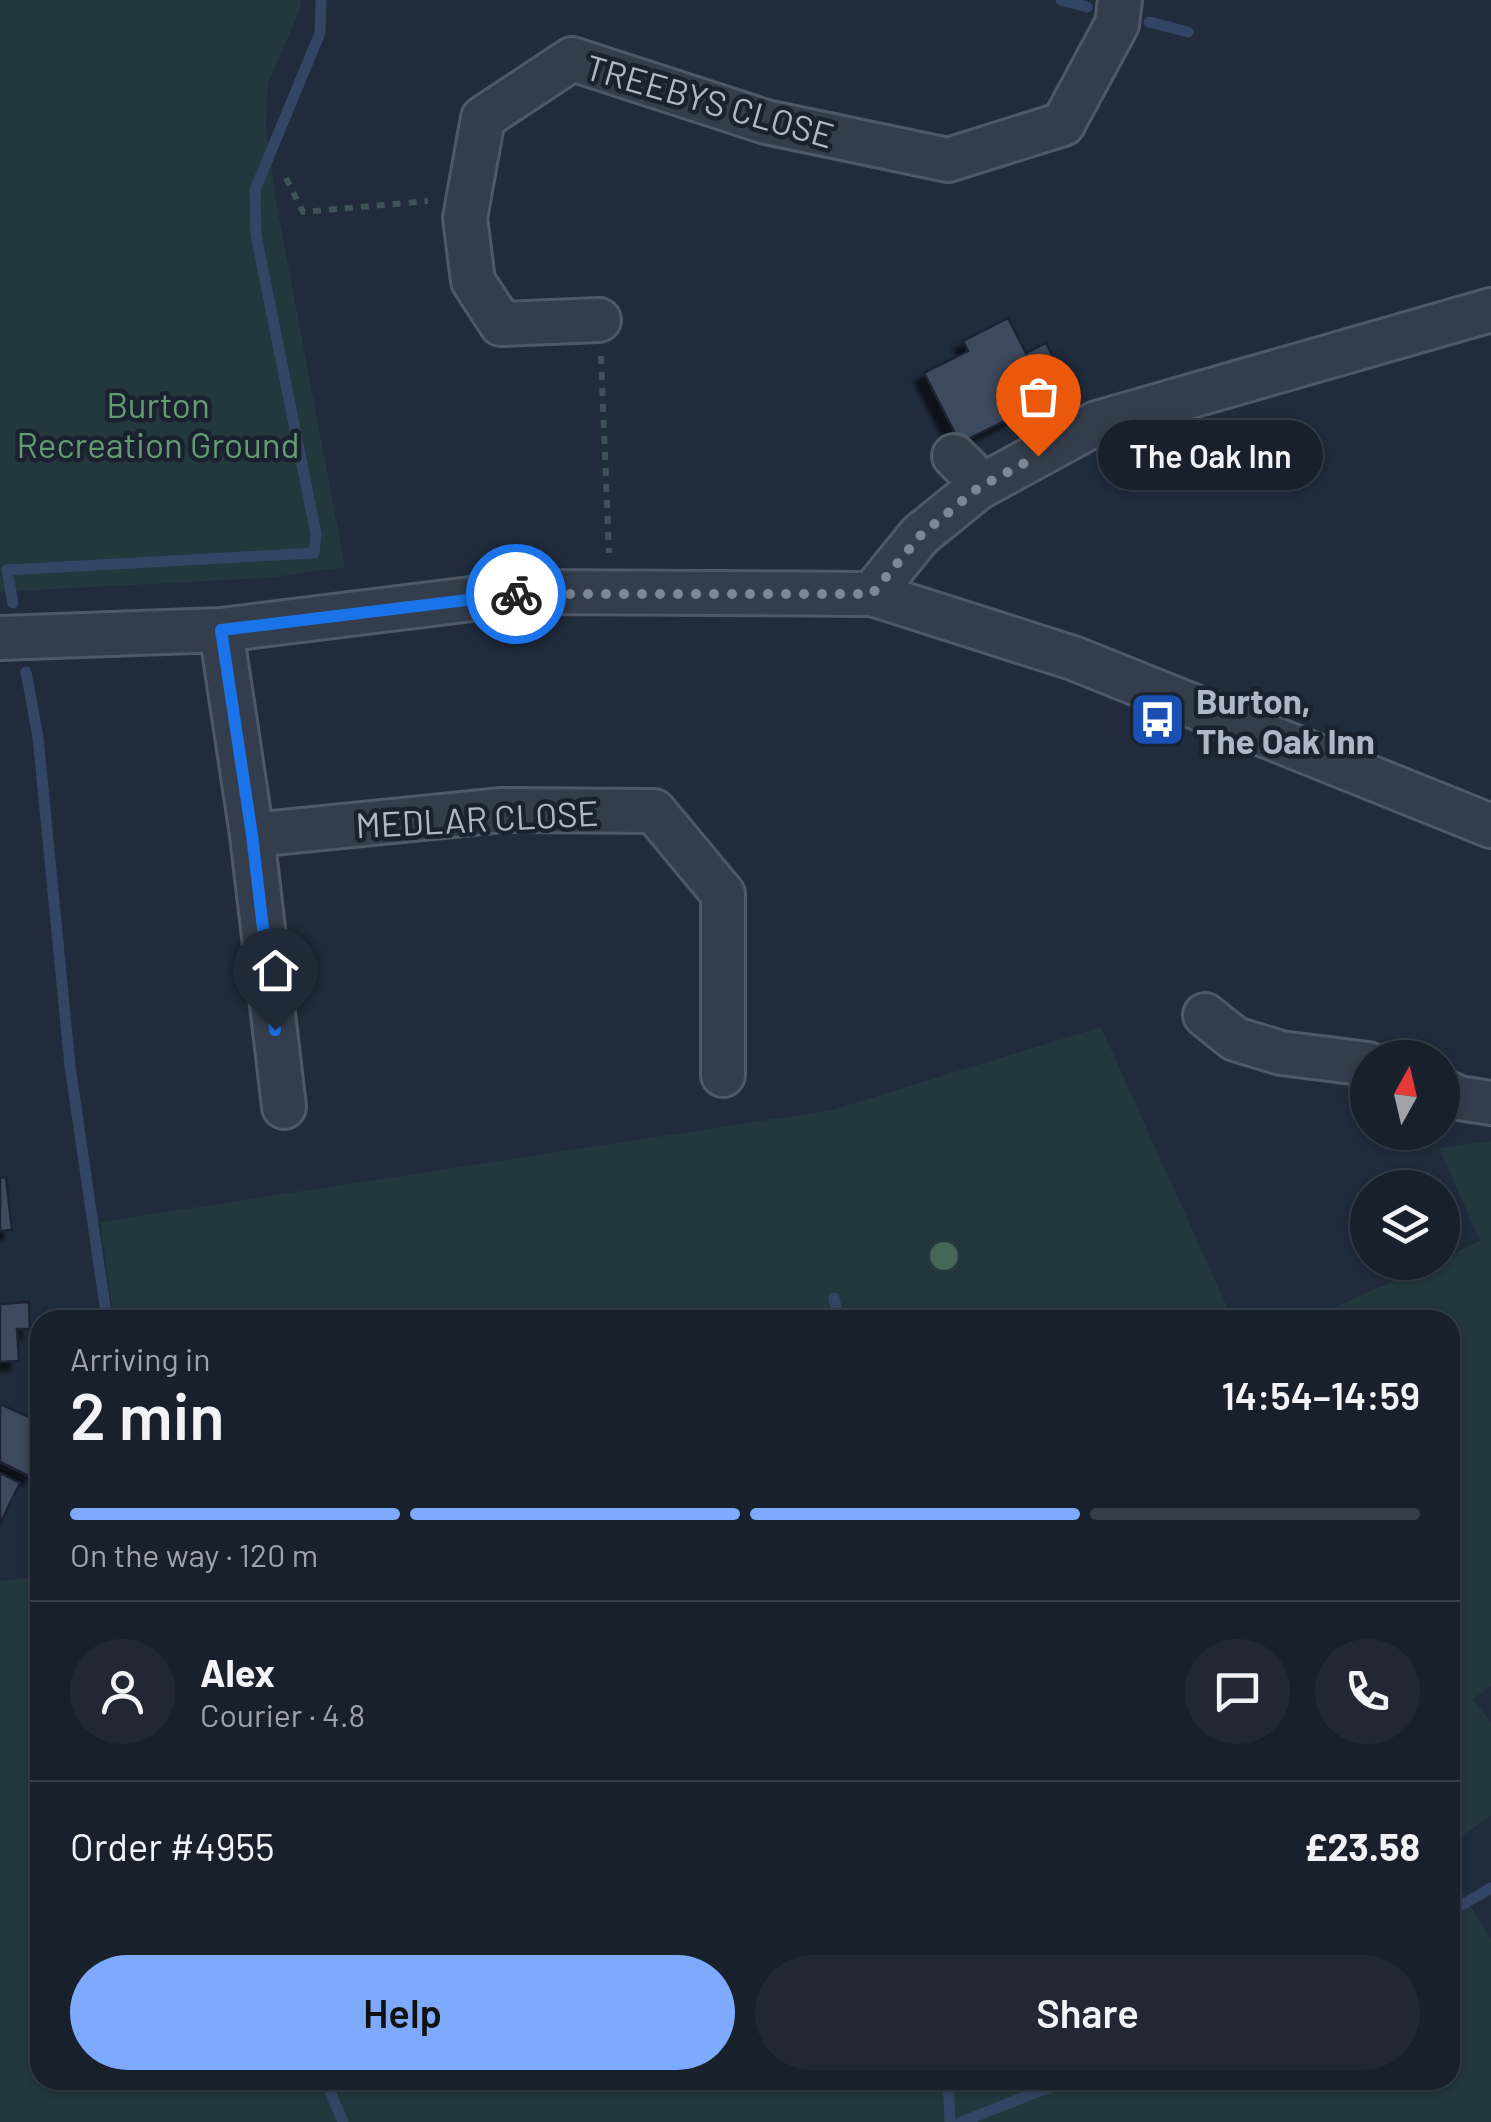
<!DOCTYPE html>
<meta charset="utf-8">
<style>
:root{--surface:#18202c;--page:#212834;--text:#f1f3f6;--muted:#9fa3a9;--line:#363e48;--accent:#7eaafe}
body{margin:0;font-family:Barlow,sans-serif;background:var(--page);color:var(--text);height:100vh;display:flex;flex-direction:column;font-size:38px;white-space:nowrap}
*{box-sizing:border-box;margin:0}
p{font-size:32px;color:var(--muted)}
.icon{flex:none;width:55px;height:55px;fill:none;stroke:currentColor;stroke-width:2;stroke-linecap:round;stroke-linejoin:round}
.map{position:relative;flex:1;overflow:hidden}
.side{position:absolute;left:30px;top:1310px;width:1430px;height:780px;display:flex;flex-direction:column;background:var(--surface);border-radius:30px;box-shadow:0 2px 8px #0004,0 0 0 2px var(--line)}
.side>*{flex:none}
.needle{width:65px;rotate:8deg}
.buttons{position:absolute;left:1350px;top:1040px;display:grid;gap:20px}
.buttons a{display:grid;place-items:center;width:110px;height:110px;border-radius:50%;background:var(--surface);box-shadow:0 2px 8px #0004,0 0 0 2px var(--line);font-size:50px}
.pin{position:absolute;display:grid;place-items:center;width:85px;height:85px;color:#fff;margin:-102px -42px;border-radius:50% 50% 50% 0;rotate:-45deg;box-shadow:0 0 10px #0007}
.pin .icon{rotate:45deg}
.courier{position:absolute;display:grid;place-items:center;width:100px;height:100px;margin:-50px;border:8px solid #1a73e8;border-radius:50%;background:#fff;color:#222;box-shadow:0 2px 12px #0007}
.bubble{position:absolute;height:70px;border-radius:35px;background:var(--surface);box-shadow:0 2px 8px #0004,0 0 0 2px var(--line);font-size:32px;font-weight:600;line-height:70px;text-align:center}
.overview em{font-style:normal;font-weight:600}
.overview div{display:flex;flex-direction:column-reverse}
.overview{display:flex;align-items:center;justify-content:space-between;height:170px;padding:0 40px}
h1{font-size:65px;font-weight:600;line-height:75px}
.bar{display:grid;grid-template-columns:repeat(4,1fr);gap:15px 10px;align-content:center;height:120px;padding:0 40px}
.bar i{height:12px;border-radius:8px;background:var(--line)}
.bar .active{background:var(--accent)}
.bar p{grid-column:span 4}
.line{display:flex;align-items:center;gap:25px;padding:0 40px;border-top:2px solid var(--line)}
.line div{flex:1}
.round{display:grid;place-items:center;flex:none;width:105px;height:105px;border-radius:52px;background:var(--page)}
.cta{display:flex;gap:20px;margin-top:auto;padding:20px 40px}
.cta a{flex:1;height:115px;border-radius:60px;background:var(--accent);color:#111;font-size:40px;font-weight:600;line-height:115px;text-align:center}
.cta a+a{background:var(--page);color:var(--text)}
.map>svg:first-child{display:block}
.green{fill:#22383c}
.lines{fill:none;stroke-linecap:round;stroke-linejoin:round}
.stream{stroke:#334564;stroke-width:11}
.building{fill:#3c495b;stroke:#1c2432;stroke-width:2.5;filter:url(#shadow)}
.minor-casing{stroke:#4f5866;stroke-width:48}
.path{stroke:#3d5457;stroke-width:6;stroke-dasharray:8 8;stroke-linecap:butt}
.minor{stroke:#343d4c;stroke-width:42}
.tree{fill:#46685a}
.done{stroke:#7d8797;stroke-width:10;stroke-dasharray:0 18}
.route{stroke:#1a73e8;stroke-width:12}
.labels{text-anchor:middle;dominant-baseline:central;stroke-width:9;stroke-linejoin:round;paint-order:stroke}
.street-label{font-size:35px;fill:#afb8c8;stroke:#1a2230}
.park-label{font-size:35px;fill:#659a73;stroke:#1a2230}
.poi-label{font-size:35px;font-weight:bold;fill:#afb8c8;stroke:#1a2230;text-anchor:start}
</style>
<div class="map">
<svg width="1491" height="2122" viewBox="0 0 1491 2122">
<defs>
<filter id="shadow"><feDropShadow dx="-9" dy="9" stdDeviation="2.5" flood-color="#0009"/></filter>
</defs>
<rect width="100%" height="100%" fill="#202b3b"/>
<path class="green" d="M0,0H300L301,7L268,84L266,129L276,201L345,567L267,578L0,592Z
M1101,1027L1233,1320H114L100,1222L832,1110Z
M1491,1141V1686L1473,1699L1491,1723V1816L1450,1844V1320H1306L1433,1263L1442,1262L1443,1258L1480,1241L1439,1148Z
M40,1576V2080H1450V1873L1491,1939V2122H0V1581Z"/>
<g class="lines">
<path class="stream" d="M1061,0L1087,7
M1149,22L1188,32
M13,603L7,570L314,553L316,534L256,235L255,190L320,33L321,0
M26,672L38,737L70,1066L107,1320
M834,1298L839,1320
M1450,1912L1491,1888
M325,2080L343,2122
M948,2080L950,2122
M961,2122L1068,2080"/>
</g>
<path class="building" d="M1008,318L1026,353L1046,343L1069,389L960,443L924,373L968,351L963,341Z
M6,1177L12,1230L0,1231V1178Z
M29,1302L30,1329H17L19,1361L0,1362V1304Z
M0,1404L40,1422V1459L31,1477L0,1462Z
M0,1473L20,1483L0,1524Z"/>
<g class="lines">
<defs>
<path id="minor" d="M599,320L501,324L473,281L465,218L483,118L572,59L766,122L948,160L1063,124L1117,24L1120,0
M954,456L972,474L978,488
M872,594L920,535L978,488L1097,423L1491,310
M221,630L252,835L284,1107
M0,638L221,630L528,592L872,594L1073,658L1491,826
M252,835L502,810L654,811L723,894V1075
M1205,1015L1235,1039L1281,1053L1368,1064
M1442,1090L1459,1098L1491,1103"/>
</defs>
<use href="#minor" class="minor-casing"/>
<path class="path" d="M286,178L303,212L428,201
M601,356L609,553"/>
<use href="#minor" class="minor"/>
</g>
<circle class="tree" cx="944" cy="1256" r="14"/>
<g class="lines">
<path class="done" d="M516,594H872L920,536L978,488L1038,456"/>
<path class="route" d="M275,1030L252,835L221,630L516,594"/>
</g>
<defs>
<symbol id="bus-square" viewBox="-11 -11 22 22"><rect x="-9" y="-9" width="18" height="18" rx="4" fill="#1a4fb4" stroke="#1a2230"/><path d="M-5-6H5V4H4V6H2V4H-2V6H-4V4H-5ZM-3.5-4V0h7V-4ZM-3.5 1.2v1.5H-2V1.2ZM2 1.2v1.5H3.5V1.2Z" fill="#fff"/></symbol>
</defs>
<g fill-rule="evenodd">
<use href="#bus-square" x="1126" y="688" width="63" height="63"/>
</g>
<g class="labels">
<g class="street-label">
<text transform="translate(710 100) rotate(16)">TREEBYS CLOSE</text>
<text transform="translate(477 818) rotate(-3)">MEDLAR CLOSE</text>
</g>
<g class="park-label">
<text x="158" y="404">Burton<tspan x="158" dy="40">Recreation Ground</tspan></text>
</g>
<g class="poi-label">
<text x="1196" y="700">Burton,<tspan x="1196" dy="40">The Oak Inn</tspan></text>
</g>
</g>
</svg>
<div class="buttons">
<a><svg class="needle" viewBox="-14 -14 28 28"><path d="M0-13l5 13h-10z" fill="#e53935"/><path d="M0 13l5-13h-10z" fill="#9fa3a9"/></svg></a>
<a><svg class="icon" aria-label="layers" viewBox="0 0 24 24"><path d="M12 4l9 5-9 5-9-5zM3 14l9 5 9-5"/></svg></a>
</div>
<div class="pin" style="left:1038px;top:456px;background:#ea580c"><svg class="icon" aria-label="bag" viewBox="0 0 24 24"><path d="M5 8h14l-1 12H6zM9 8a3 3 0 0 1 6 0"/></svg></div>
<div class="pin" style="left:275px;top:1030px;background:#1f2937"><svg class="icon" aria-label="home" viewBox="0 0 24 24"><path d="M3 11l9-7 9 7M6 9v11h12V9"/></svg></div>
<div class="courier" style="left:516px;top:594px"><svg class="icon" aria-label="bike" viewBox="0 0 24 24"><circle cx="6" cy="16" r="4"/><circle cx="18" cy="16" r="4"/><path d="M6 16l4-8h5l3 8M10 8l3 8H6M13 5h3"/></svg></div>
<div class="bubble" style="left:1098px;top:420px;width:225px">The Oak Inn</div>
<section class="side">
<div class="overview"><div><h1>2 min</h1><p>Arriving in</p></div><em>14:54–14:59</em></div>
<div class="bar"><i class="active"></i><i class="active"></i><i class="active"></i><i></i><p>On the way · 120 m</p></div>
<div class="line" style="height:180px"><a class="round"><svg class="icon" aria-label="person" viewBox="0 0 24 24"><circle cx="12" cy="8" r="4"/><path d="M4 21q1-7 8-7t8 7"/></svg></a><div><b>Alex</b><p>Courier · 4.8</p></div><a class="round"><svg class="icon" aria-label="chat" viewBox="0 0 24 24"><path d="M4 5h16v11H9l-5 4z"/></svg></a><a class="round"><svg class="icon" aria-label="phone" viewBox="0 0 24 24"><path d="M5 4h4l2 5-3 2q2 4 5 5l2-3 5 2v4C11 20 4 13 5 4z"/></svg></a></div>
<div class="line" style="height:130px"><div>Order #4955</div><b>£23.58</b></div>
<div class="cta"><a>Help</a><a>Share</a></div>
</section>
</div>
